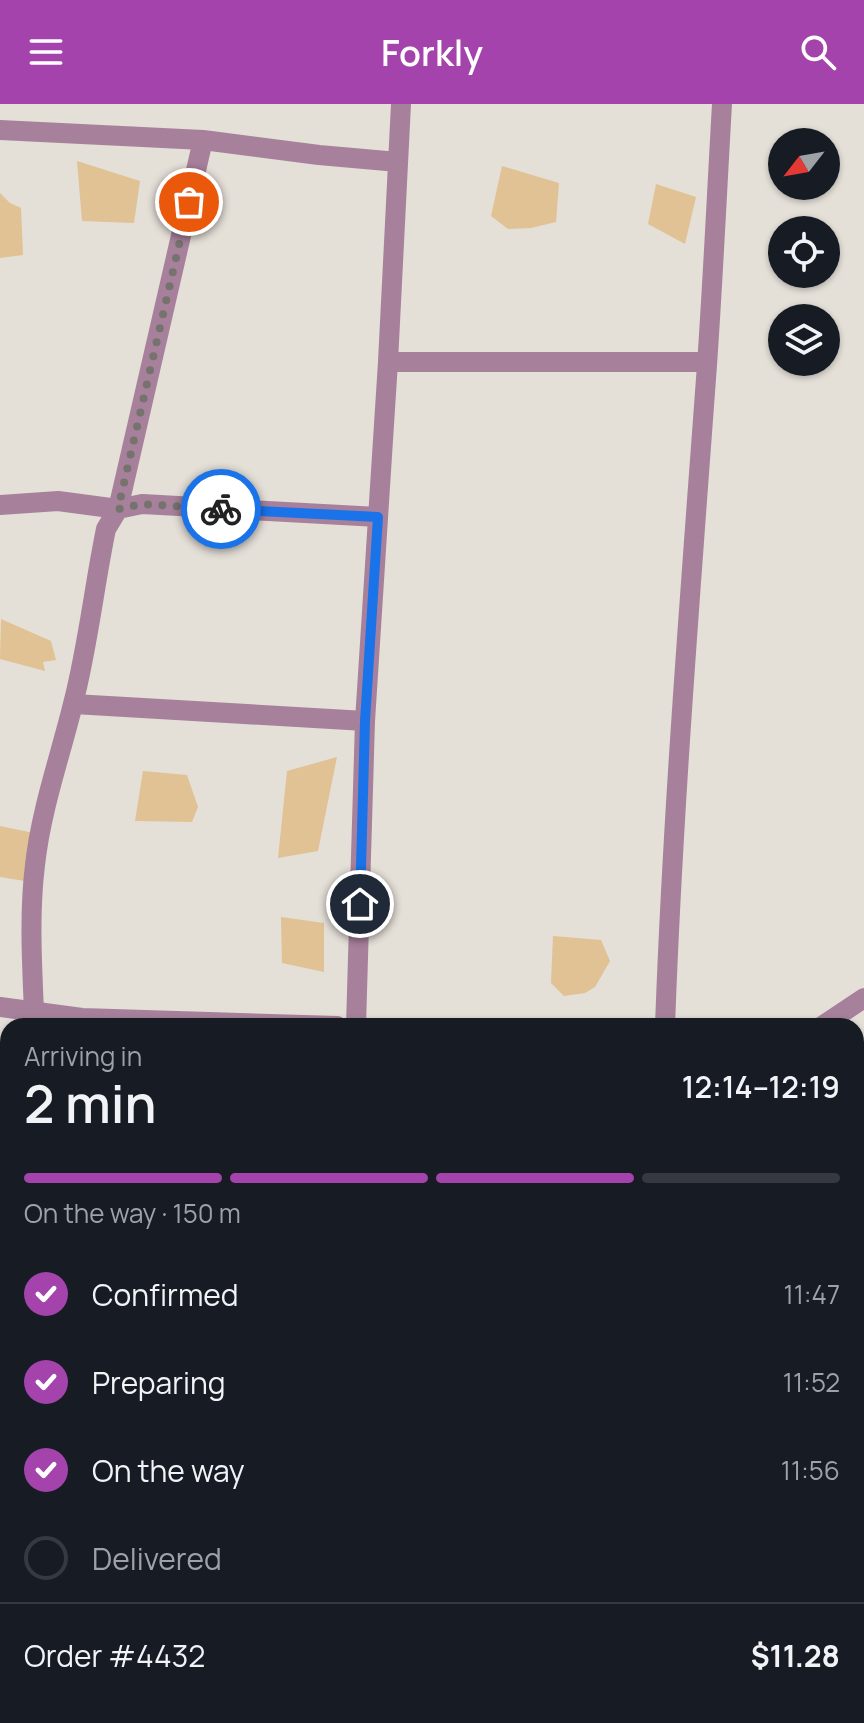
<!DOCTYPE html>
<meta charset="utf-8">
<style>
:root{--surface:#171b24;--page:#20242c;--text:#f1f3f6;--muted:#9ea1a6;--line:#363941;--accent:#a343ab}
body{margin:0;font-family:Manrope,sans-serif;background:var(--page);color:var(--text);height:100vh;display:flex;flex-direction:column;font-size:30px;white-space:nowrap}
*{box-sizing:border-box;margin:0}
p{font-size:26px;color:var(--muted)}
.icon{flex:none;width:44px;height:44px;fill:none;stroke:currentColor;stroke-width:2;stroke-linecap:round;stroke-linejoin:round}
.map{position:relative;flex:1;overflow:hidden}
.side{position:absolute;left:0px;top:914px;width:864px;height:706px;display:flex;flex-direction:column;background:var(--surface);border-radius:24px 24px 0 0;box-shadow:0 2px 6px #0004}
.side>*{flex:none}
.needle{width:52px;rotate:239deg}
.fabs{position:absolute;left:768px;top:24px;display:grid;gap:16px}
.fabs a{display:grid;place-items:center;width:72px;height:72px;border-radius:50%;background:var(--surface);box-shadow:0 2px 6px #0004;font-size:40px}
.pin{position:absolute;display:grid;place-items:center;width:68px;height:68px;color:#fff;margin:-34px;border:4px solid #fff;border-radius:50%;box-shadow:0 2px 8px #0007}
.courier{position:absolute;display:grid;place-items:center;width:80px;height:80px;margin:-40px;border:6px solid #1a73e8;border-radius:50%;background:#fff;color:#222;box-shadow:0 2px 10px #0007}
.summary em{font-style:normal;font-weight:600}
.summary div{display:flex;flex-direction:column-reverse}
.summary{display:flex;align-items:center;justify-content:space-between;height:136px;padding:0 24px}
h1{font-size:52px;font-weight:600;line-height:60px}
.bar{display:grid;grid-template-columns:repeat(4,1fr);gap:12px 8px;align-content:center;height:96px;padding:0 24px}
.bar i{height:10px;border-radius:6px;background:var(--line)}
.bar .current{background:var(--accent)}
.bar p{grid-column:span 4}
.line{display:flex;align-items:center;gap:20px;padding:0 24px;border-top:2px solid var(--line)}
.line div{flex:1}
ol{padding:0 24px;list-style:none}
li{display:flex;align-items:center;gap:24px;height:88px}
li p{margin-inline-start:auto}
li .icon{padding:8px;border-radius:50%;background:var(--accent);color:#fff;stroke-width:4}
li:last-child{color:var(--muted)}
li i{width:44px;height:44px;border:4px solid var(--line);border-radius:50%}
header{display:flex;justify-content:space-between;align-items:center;height:104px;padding:0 24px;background:var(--accent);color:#fff;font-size:36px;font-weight:600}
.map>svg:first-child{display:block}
.building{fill:#e0c294}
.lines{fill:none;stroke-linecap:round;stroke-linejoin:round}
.minor{stroke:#a7819b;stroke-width:20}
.done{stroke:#76726e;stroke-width:8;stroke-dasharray:0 14.4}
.route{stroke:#1a73e8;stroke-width:10}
</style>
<header><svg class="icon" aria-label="menu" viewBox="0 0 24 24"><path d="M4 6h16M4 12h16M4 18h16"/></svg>Forkly<svg class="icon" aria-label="search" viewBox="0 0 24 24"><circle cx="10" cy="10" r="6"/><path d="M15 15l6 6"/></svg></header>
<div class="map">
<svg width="864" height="1619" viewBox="0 0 864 1619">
<rect width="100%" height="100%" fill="#e4dfd7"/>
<path class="building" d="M77,57L140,77L134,119L82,117Z
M502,62L559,79L556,118L531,124L508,125L491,112Z
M656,80L696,93L685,140L648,120Z
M0,89L10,99L21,104L23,151L0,154Z
M1,515L51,537L56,556L43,558L45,567L0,555Z
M337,653L318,747L278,754L287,667Z
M143,667L187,671L198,703L192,718L135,717Z
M0,722L34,729L25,777L0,773Z
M281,813L324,819V868L282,859Z
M553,832L601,836L610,857L595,883L585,889L564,892L551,879Z
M444,1612H479L478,1619H445Z"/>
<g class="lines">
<path class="minor" d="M0,26L203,36L319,51L398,58
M388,258H707
M0,401L58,397L118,405L203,36
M74,600L365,617
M0,903L82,914L337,922
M34,908C32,859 29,810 35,761C41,706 60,653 73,600C88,542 94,483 106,425L118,405L142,400L378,413
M356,922L365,617L388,258L401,0
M665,922C673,701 691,481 707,261C713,174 717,87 722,0
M822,922L864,894
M0,1220L8,1221
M0,1519H8
M5,1619L8,1596
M296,1619L297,1612
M607,1619V1612"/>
</g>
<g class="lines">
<path class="done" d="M189,98L118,405L142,400L221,405"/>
<path class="route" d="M221,405L378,413L365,617L360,800"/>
</g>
</svg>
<div class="fabs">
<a><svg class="needle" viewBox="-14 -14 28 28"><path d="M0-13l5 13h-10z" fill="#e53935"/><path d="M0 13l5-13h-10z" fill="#9ea1a6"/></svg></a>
<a><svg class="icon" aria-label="locate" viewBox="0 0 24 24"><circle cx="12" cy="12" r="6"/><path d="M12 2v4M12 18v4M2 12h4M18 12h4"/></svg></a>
<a><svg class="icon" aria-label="layers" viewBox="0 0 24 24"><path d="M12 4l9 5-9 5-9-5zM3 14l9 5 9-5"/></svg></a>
</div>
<div class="pin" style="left:189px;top:98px;background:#ea580c"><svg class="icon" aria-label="bag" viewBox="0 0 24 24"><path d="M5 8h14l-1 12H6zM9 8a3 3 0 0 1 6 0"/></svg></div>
<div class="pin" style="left:360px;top:800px;background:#1f2937"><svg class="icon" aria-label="home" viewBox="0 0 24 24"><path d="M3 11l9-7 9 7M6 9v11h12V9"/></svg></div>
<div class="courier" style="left:221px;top:405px"><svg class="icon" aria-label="bike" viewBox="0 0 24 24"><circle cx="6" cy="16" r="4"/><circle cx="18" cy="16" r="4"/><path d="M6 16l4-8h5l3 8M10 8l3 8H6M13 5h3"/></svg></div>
<section class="side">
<div class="summary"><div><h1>2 min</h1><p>Arriving in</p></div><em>12:14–12:19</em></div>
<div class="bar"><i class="current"></i><i class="current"></i><i class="current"></i><i></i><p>On the way · 150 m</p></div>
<ol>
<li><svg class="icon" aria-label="check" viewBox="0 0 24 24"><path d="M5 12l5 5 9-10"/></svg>Confirmed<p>11:47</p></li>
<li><svg class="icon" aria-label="check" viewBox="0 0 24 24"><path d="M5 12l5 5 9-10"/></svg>Preparing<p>11:52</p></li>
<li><svg class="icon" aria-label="check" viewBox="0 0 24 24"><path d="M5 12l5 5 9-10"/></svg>On the way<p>11:56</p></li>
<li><i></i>Delivered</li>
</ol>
<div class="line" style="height:104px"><div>Order #4432</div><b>$11.28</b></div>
</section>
</div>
